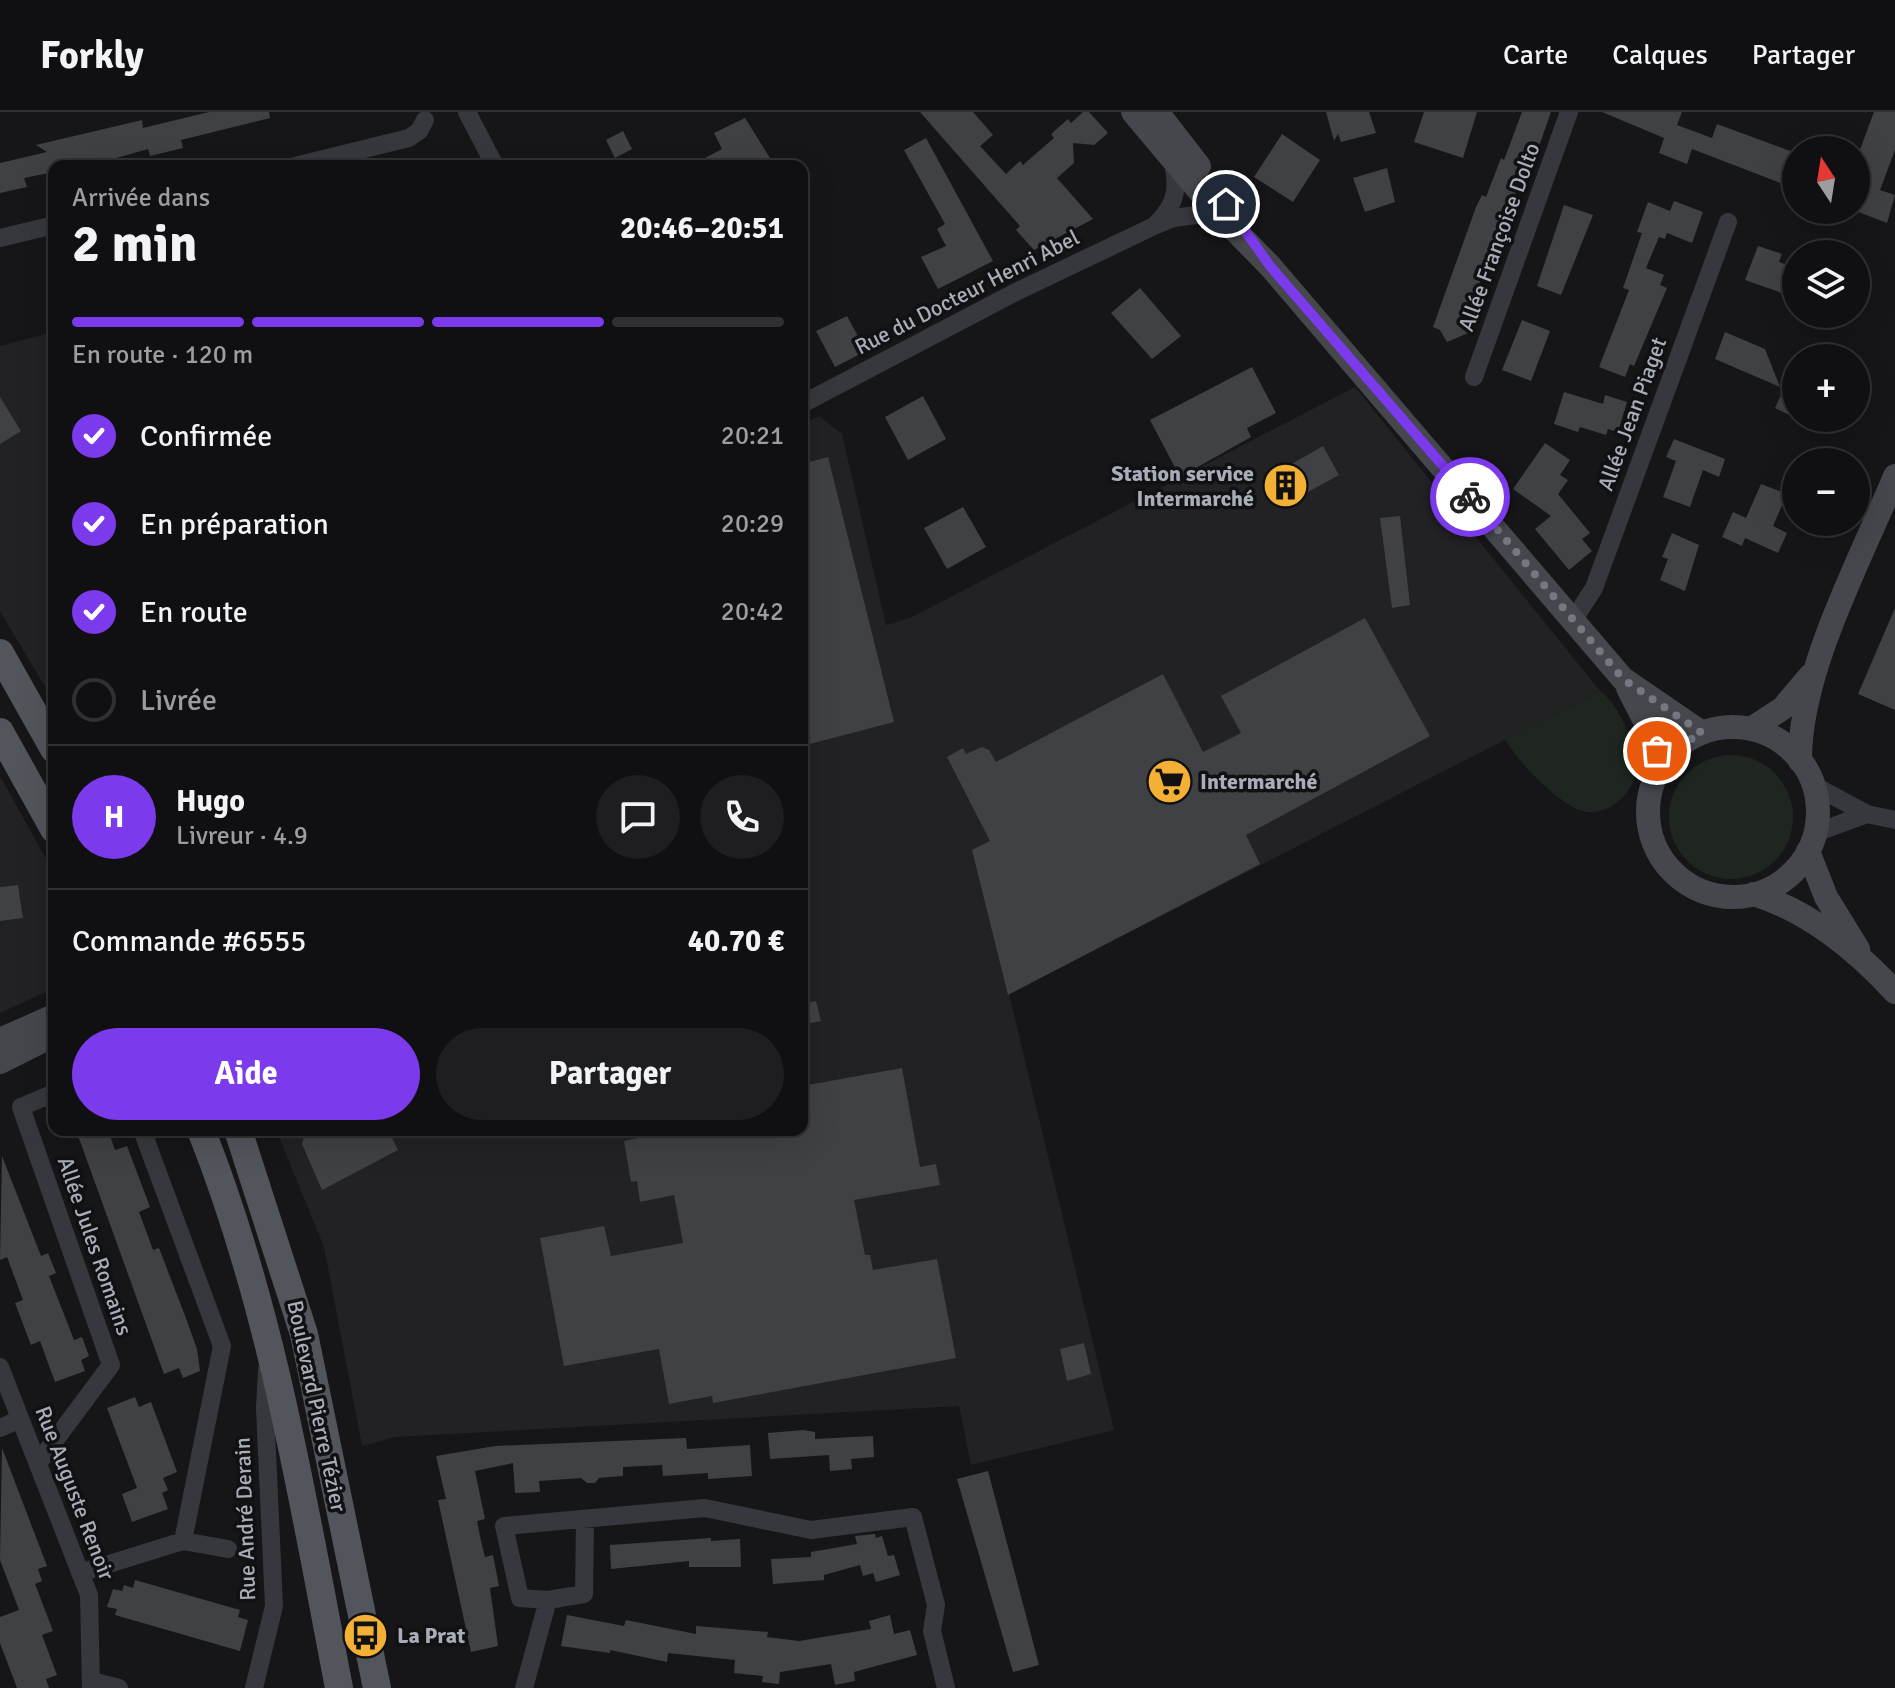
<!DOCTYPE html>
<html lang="fr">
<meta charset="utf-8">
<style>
:root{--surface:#101012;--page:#1e1e20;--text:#f1f3f6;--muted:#9c9d9f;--line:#303032;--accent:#7c3aed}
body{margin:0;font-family:Signika,sans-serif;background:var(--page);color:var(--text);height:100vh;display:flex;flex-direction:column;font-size:30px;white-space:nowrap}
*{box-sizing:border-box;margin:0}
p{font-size:26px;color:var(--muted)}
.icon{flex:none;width:44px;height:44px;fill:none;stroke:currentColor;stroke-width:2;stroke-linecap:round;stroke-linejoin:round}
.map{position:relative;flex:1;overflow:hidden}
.drawer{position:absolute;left:48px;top:48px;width:760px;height:976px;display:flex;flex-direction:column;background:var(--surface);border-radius:16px;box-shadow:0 8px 32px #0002,0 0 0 2px var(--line)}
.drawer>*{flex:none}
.needle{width:52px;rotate:348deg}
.controls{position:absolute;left:1782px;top:24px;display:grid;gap:16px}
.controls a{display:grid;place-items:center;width:88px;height:88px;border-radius:50%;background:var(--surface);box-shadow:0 8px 32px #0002,0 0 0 2px var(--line);font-size:40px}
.pin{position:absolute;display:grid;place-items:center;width:68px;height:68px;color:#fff;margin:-34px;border:4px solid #fff;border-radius:50%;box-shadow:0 2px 8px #0007}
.courier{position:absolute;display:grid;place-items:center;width:80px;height:80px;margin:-40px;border:6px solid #7c3aed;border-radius:50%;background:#fff;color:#222;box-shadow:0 2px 10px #0007}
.summary em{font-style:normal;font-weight:800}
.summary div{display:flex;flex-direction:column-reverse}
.summary{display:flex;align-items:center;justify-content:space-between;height:136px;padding:0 24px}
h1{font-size:52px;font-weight:800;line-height:60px}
.bar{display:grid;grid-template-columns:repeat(4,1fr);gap:12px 8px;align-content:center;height:96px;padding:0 24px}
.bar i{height:10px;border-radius:6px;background:var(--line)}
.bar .active{background:var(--accent)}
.bar p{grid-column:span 4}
.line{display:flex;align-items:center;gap:20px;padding:0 24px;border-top:2px solid var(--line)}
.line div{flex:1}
.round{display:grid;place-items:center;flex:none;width:84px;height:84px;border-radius:42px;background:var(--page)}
ol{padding:0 24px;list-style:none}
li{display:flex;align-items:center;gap:24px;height:88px}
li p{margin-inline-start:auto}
li .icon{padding:8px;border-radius:50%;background:var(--accent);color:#fff;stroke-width:4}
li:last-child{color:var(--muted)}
li i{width:44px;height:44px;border:4px solid var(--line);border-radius:50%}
.button{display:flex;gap:16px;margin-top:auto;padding:16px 24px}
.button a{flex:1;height:92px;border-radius:48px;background:var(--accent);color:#fff;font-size:32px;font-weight:800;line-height:92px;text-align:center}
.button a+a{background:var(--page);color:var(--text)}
header{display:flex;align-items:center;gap:48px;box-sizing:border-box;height:112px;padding:0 40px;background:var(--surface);border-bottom:2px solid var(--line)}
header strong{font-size:38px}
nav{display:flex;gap:44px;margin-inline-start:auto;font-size:28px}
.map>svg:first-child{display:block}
.built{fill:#222225}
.green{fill:#1e261f}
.building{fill:#404145}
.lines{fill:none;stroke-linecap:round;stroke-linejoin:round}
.street{stroke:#37383d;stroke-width:18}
.secondary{stroke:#45474d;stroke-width:24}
.primary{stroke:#53555c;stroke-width:28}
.done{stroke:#757880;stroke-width:8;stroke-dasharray:0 14.4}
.route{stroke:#7c3aed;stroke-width:10}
.labels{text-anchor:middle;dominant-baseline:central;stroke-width:7;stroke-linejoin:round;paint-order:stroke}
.street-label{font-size:22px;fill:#a8adb8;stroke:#111113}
.poi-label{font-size:22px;font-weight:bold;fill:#a8adb8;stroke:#111113;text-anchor:start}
</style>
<header>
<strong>Forkly</strong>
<nav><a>Carte</a><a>Calques</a><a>Partager</a></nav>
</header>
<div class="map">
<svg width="1895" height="1576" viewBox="0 0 1895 1576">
<rect width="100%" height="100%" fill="#161618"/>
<path class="built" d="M54,220V590L0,499V234Z
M1355,275L1600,579L1009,882L1114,1318L971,1353L959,1294L395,1325L362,1334L324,1135L276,1018H802V313L819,304L842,322L886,513L910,506Z
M0,664L54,761V867L48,879L0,901Z"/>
<path class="green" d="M1600,579C1612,587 1619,601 1625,614C1630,625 1638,636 1638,648C1639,674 1614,703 1587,700C1562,697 1516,648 1505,627Z
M1669 705a62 62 0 1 1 124 0a62 62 0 1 1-124 0Z"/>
<path class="building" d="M209,0H269L270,6L181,28L183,36L150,44L148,37L88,54H54V60L24,66L27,75L0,81V51L47,40L36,33L142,8L143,16Z
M920,0H973L993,23L980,34L1006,62L1020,49L1023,53L1054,26L1051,22L1068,7L1071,11L1083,0H1089L1108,21L1094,33L1073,31L1074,51L1057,66L1093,107L1034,138L1016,118L1020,114Z
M1326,0H1369L1376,21L1341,30L1338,22L1334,29Z
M1424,0H1477L1463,46L1414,30Z
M1522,0H1551L1537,40L1530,37L1503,121L1500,120L1469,198L1473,206L1468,221L1447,230L1440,218L1433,215L1476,95L1482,83L1486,85L1501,46L1504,48Z
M1602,0H1682L1677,13L1712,26L1717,12L1796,41V77L1692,37L1687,52L1659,41L1664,26Z
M1874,0H1895V38L1880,78L1895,83L1887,111L1856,99V48Z
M745,6L775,54H690L722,37L714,21Z
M623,19L632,37L615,46L606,28Z
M1282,22L1320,48L1293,90L1254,65Z
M926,26L993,149L938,177L921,145L946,134L937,117L945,112L904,38Z
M1387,56L1395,90L1365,100L1353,66Z
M1674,89L1703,100L1692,131L1667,121L1665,127L1659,125L1646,156L1664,163L1660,173L1667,176L1634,254L1630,252L1625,265L1599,255L1629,178L1623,176L1642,121L1637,120L1648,90L1670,99Z
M1564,93L1593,103L1561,183L1537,174Z
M1758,134L1782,142L1779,150L1796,156V186L1745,168Z
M1140,176L1181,224L1152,247L1111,201Z
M847,204L866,239L835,255L816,219Z
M1522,208L1550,219L1531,269L1502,258Z
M1725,220L1765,237L1780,275L1715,247Z
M1796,250V306L1775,296Z
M1252,255L1276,301L1247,316L1251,325L1180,365L1150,308Z
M1564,280L1603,292L1605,283L1627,290L1618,320L1608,317L1606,323L1580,315L1578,320L1554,312Z
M923,284L946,327L908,348L885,305Z
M0,285L21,319L0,332Z
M1674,327L1725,347L1719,365L1703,358L1690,395L1663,385L1676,349L1666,345Z
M1545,331L1570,348L1560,363L1568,368L1558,382L1590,421L1582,427L1592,439L1569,458L1535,417L1551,404L1513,377Z
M1323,334L1339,363L1286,392L1271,364Z
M828,345L894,610L802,634V352Z
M1761,372L1787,382L1773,414L1787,421L1778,441L1745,426L1742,434L1722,425L1733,400L1746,406Z
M963,395L986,435L947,457L924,416Z
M1400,404L1410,493L1392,496L1380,406Z
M1672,421L1699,433L1685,479L1660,468L1668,447L1662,445Z
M1895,496V598L1858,582Z
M1365,506L1430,624L1246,723L1260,752L1008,883L972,738L990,729L947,645L963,636L966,642L982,635L989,638L996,650L1163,562L1203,640L1241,621L1221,584Z
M18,773L23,806L0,809V775Z
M816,889L821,909L802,913V892Z
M902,956L920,1055L936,1052L940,1073L854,1088L865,1143H870L873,1158L937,1147L956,1246L713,1291L712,1284L669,1292L659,1237L564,1254L540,1126L604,1114L611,1144L683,1131L674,1083L640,1090L637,1069L631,1070L624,1029L662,1021L661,1018H802V974Z
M76,1018H108L115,1038L127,1034L150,1095L139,1100L153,1138L159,1136L187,1209L197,1237L200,1259L183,1266L179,1256L164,1262Z
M306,1018H388L398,1038L322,1078L302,1032Z
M2,1044L41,1144L48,1141L56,1161L49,1164L74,1228L82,1225L89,1244L81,1248L85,1259L55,1270L40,1229L31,1233L15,1191L23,1188L7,1145L0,1148Z
M1084,1231L1091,1262L1067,1269L1060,1237Z
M135,1285L139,1295L151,1290L177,1360L163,1366L168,1378L162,1381L168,1397L132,1410L122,1382L137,1376L107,1296Z
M803,1318L815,1320V1327L873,1324L874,1345L851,1347L852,1357L830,1359L829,1343L770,1347L768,1321Z
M686,1326L687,1337L750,1333L752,1364L708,1367V1361L663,1364L662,1353L623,1355V1364L599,1366L595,1371H587L581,1366L539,1369L540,1380L515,1381L513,1351L475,1359L485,1407L477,1409L481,1429L485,1445L493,1443L499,1474L490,1476L498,1534L471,1540L438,1388L446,1387L436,1344L495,1334Z
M2,1336L47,1454L38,1457L42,1469L35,1472L53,1519L42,1523L57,1563L46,1567L49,1576H17L0,1531V1505L19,1498L0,1448Z
M988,1359L1039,1553L1013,1560L957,1367Z
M875,1422L876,1426L882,1424L888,1444L894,1443L900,1463L876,1470L873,1461L863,1464L860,1453L824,1463V1468L773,1472L771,1447L811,1445V1440L857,1432L855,1424Z
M711,1426V1429L740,1427L741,1455H689V1449L611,1457L610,1433Z
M135,1468L240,1498L238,1505L248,1508L240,1539L115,1503L117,1497L107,1495L113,1477L122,1479L124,1473L133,1476Z
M567,1503L624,1514L626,1508L696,1522V1514L768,1520L767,1525L799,1529L871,1517L869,1509L890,1503L894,1522L910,1518L917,1543L854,1560L855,1569L835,1573L831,1552L780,1560L779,1572L762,1570L763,1564L734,1561L735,1548L668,1541L667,1550L610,1538V1541L561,1534Z"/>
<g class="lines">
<path class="street" d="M467,0L495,54
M295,54L409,26L419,19L425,8
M1156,112C1177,92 1178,76 1173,49
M0,126L54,113
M1474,265L1569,0
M802,292L1016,180L1154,114L1174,106L1217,100
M1574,507L1594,476L1728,110
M1813,673L1867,702L1895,708
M1815,721L1867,702
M142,1018L222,1234L183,1429
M0,1255L89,1483L91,1576
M0,1316L20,1307
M38,1351L111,1253L21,995L54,981
M80,1461L183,1429L228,1437
M548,1488L520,1486L504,1414L705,1396L811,1418L913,1405L936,1493L932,1519L946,1576
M92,1569L119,1576
M254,1576L274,1494L265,1296L267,1257
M524,1576L548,1488L584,1482L585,1407"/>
<path class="secondary" d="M1133,0L1217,100L1270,154L1623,567L1702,621
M1157,0L1199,54
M1628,576L1650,619L1661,654
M1648 700a85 85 0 1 1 170 0a85 85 0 1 1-170 0Z
M1751,617L1783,596L1810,564
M1800,649C1799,560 1861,447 1895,364
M1808,739L1826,785L1858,837
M1754,782C1810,800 1855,837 1895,880
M0,928L54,904
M0,950L54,923"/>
<path class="primary" d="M0,541L54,637
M0,620L54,717
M201,1018C272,1196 303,1389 339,1576
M238,1018L304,1222L377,1576"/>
</g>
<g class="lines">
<path class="done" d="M1470,385L1623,567L1702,621L1679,634L1661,654L1657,639"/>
<path class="route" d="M1226,92L1270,154L1470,385"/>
</g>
<defs>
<symbol id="building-disc" viewBox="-11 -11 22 22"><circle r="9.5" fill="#f2b134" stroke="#111113"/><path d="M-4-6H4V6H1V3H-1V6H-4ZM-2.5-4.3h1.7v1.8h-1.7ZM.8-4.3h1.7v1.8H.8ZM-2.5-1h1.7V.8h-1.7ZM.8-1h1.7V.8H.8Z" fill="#111"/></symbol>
<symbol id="supermarket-disc" viewBox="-11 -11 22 22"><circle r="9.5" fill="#f2b134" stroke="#111113"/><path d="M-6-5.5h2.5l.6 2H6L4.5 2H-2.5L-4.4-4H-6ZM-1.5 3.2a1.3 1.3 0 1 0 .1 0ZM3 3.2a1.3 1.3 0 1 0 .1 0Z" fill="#111"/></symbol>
<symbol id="bus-disc" viewBox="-11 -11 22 22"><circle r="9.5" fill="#f2b134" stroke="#111113"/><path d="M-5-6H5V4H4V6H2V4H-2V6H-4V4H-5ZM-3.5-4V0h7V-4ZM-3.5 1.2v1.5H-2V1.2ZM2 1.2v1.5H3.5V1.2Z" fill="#111"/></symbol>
</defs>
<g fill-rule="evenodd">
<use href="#building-disc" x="1260" y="348" width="51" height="51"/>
<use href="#supermarket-disc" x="1144" y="644" width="51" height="51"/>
<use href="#bus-disc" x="340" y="1498" width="51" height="51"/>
</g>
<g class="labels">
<g class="street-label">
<text transform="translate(1499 125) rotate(-70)">Allée Françoise Dolto</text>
<text transform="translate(967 180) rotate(-27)">Rue du Docteur Henri Abel</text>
<text transform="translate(1632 302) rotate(-70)">Allée Jean Piaget</text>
<text transform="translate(95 1134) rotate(71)">Allée Jules Romains</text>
<text transform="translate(317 1294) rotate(78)">Boulevard Pierre Tézier</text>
<text transform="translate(75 1381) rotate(69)">Rue Auguste Renoir</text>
<text transform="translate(245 1407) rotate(-92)">Rue André Derain</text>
</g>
<g class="poi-label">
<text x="1254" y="361" text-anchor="end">Station service<tspan x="1254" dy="25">Intermarché</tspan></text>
<text x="1200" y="669">Intermarché</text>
<text x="397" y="1523">La Prat</text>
</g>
</g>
</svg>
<div class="controls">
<a><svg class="needle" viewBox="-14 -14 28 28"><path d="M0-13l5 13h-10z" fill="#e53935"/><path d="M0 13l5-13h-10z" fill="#9c9d9f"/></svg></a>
<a><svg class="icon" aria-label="layers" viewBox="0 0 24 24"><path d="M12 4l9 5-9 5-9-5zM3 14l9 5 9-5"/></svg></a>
<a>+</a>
<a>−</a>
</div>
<div class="pin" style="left:1657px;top:639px;background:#ea580c"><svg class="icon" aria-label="bag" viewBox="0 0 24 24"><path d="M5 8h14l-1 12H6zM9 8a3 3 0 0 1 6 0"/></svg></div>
<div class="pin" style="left:1226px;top:92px;background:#1f2937"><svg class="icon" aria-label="home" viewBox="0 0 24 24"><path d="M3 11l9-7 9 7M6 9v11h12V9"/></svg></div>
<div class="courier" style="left:1470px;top:385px"><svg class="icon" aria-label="bike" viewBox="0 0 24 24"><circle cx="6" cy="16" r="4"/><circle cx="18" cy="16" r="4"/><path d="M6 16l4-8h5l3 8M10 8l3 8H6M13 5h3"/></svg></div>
<section class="drawer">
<div class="summary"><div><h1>2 min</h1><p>Arrivée dans</p></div><em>20:46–20:51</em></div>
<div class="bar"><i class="active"></i><i class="active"></i><i class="active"></i><i></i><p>En route · 120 m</p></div>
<ol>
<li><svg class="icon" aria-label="check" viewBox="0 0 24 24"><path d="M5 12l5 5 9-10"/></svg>Confirmée<p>20:21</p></li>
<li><svg class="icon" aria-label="check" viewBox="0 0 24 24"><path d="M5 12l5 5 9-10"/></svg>En préparation<p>20:29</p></li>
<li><svg class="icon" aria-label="check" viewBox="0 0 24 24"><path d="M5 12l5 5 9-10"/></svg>En route<p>20:42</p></li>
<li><i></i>Livrée</li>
</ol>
<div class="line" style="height:144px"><b class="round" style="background:var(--accent);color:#fff">H</b><div><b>Hugo</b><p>Livreur · 4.9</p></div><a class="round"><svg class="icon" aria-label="chat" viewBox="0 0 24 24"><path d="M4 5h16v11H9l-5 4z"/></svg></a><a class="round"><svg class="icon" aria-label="phone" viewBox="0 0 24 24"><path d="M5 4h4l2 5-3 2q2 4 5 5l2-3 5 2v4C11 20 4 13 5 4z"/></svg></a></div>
<div class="line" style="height:104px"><div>Commande #6555</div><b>40.70 €</b></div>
<div class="button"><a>Aide</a><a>Partager</a></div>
</section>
</div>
